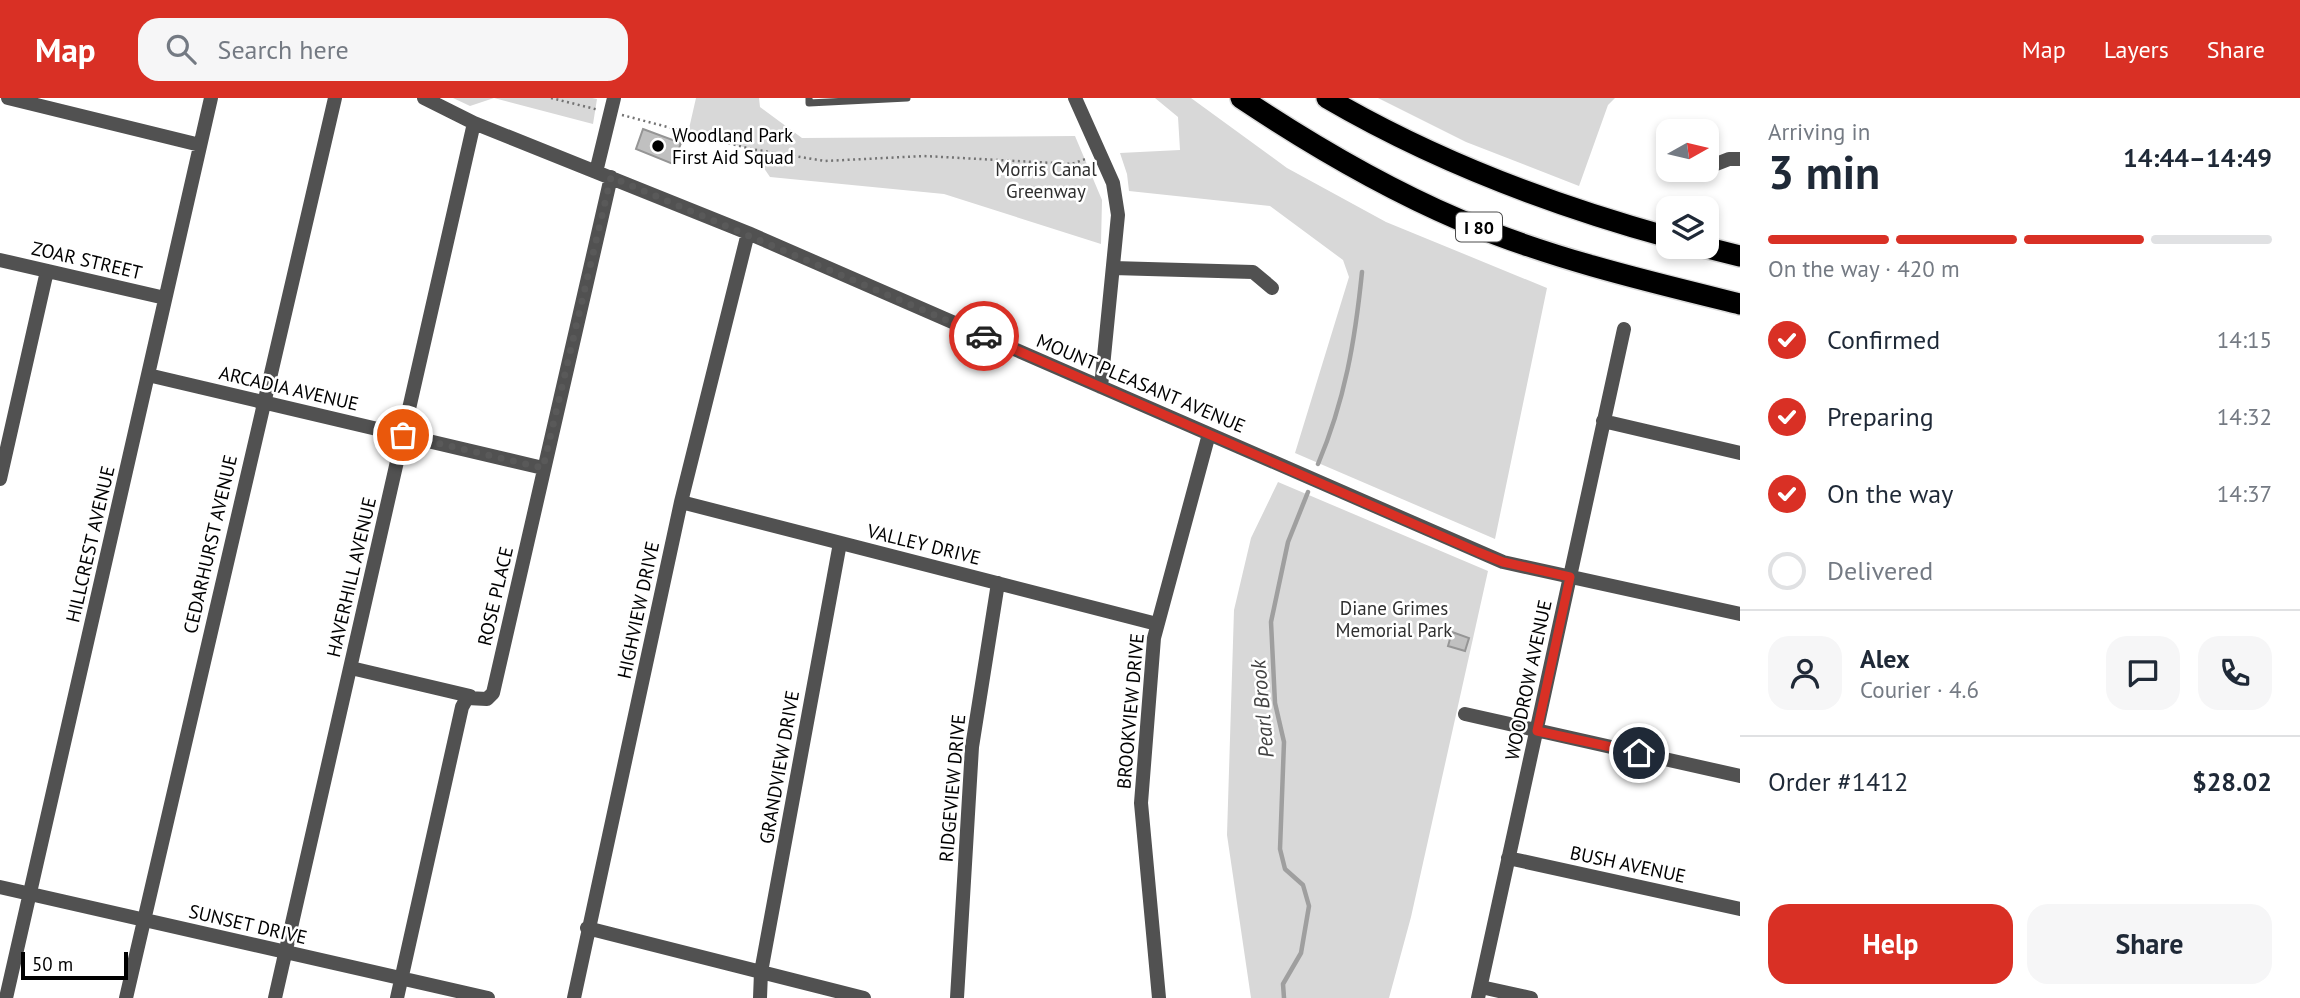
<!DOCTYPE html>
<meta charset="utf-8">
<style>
:root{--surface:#fff;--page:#f6f6f7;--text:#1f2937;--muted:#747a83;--line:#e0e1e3;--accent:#d93025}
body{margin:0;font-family:"PT Sans",sans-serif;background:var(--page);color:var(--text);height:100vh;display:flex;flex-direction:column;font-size:26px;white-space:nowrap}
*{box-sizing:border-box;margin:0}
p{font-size:23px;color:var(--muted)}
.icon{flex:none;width:38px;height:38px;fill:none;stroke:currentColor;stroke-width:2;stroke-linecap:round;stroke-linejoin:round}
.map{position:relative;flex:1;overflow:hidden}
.side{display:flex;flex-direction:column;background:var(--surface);width:560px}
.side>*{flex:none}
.needle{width:46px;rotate:82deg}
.tools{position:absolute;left:1656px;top:21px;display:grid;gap:14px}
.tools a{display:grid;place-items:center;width:63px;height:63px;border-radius:14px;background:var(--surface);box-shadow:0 4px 10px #0003;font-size:35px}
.scale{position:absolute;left:21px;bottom:18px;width:107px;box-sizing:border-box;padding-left:7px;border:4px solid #000;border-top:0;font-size:19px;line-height:24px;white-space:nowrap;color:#000;-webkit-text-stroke:5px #fff;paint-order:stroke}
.pin{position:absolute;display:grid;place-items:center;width:60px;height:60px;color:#fff;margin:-30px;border:4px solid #fff;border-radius:50%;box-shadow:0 2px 7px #0007}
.courier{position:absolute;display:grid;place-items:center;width:70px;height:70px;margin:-35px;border:5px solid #d93025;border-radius:50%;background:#fff;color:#222;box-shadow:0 2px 9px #0007}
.head em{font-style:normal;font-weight:600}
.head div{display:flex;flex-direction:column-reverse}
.head{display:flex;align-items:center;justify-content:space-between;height:119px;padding:0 28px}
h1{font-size:46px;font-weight:600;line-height:52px}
.bar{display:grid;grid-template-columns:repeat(4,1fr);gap:10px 7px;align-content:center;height:84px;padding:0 28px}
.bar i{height:9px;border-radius:5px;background:var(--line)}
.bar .selected{background:var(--accent)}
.bar p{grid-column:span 4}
.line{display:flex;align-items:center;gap:18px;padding:0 28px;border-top:2px solid var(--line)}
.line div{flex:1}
.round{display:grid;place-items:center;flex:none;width:74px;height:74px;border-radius:21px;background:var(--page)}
ol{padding:0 28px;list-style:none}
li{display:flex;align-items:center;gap:21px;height:77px}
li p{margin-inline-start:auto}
li .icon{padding:7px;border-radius:50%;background:var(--accent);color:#fff;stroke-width:4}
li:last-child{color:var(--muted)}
li i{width:38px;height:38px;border:4px solid var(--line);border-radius:50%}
.action{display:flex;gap:14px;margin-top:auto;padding:14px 28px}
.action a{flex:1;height:80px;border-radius:21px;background:var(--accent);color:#fff;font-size:28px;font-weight:600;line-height:80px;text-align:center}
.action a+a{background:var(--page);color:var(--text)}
header{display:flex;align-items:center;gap:42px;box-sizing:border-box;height:98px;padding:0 35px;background:var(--accent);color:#fff}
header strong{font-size:33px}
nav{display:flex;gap:38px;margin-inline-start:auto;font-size:24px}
.search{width:490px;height:63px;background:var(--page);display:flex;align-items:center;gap:18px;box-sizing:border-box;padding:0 24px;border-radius:21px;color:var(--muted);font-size:26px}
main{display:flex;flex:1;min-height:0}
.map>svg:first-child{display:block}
.green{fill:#d8d8d8}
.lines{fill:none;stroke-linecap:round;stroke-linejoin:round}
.stream{stroke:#9f9f9f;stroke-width:4.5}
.building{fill:#c0c0c0;stroke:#959595;stroke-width:2}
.motorway-casing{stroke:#dbdbdb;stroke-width:24}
.path{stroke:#737373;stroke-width:2.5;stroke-dasharray:2 3.5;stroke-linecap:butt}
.service{stroke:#515151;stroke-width:7}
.minor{stroke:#515151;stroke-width:14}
.motorway{stroke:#000;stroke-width:21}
.done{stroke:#595959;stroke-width:7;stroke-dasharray:0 12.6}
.route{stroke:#d93025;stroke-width:9}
.poi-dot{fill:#000;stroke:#fff;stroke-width:2.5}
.labels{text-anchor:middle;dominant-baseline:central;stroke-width:5;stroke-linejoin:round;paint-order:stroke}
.shield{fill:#fff;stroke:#4c4c4c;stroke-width:2}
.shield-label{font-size:18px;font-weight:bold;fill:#000}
.poi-label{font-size:19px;fill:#000;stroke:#fff;text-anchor:start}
.park-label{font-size:19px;fill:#2f2f2f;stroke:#fff}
.street-label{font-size:19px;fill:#000;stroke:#fff}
.water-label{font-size:21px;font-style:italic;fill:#404040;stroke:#fff}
</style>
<header>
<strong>Map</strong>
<div class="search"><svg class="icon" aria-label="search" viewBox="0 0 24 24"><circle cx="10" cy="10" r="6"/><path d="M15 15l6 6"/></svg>Search here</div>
<nav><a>Map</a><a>Layers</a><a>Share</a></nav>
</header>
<main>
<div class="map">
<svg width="1740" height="900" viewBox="0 0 1740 900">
<rect width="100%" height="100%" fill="#fff"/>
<path class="green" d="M453,0H592L597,1L593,26L494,0L470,8Z
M696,0H759L760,9L802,40L1075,38L1102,102L1101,146L944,96L770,79L751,51L688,35Z
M1155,0H1191L1287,70L1386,124L1547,190L1495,441L1295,355L1349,179L1343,162L1270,108L1129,93L1127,76L1120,55L1180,52L1178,19Z
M1378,0H1615L1608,7L1579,88L1466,44Z
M1278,384L1488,473L1411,819L1389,900H1251L1227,737L1234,512L1251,440Z"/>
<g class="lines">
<path class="stream" d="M1318,366C1345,302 1355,243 1362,174
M1284,900L1283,886L1301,855L1309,808L1303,787L1285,771L1280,751L1284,644L1275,605L1271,524L1288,444L1308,394"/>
</g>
<path class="building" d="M643,31L681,45L673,66L636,51Z
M1452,534L1469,540L1465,553L1448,548Z"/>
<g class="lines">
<defs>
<path id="motorway" d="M1241,0C1310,46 1383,89 1460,122C1549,160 1646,183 1740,206
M1327,0C1435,63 1548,106 1668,139
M1704,149L1740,158"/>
</defs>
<use href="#motorway" class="motorway-casing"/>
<path class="path" d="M551,0L599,12
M622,17L751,51L825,63L924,58L1072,66L1088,60"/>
<path class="service" d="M809,0V5L907,0"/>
<path class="minor" d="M8,0L200,47
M424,0L474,25L748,135L1503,464L1740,516
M1075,0L1113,85L1118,117L1101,289
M1706,70L1729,61H1740
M596,74L614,0
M0,162L165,200
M1113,170L1253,174L1272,190
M148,277L543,370
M1603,323L1740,355
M0,381L47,173
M681,404L1157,526
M351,570L470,598
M1465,616L1740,678
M1508,760L1740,811
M0,789L488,900
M587,830L864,900
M1481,889L1531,900
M6,900L211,0
M126,900L335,0
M275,900L474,25
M397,900L462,609L467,600L487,601L493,595L611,79
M574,900L681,404L748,135
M760,900L761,874L840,445
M957,900L972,649L998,485
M1159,900L1141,705L1154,540L1209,336
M1478,900L1624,231"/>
<use href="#motorway" class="motorway"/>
</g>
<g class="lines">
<path class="done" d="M403,337L543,370L611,79L984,238"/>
<path class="route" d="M984,238L1478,454L1503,464L1570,479L1537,633L1639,655"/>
</g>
<circle class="poi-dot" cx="658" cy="48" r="7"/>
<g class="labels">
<rect class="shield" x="1456" y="114.5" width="46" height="29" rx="5"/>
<g class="shield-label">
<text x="1479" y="129">I 80</text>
</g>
<g class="poi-label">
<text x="672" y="37">Woodland Park<tspan x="672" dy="22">First Aid Squad</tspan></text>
</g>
<g class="park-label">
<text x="1046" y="71">Morris Canal<tspan x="1046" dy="22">Greenway</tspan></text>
<text x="1394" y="510">Diane Grimes<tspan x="1394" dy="22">Memorial Park</tspan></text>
</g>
<g class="street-label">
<text transform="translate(87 162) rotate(13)">ZOAR STREET</text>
<text transform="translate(1141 285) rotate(23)">MOUNT PLEASANT AVENUE</text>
<text transform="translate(289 290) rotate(13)">ARCADIA AVENUE</text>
<text transform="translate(90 446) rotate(-77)">HILLCREST AVENUE</text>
<text transform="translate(210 446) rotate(-77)">CEDARHURST AVENUE</text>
<text transform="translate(924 446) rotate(14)">VALLEY DRIVE</text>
<text transform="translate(351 479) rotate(-77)">HAVERHILL AVENUE</text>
<text transform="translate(495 498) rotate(-77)">ROSE PLACE</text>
<text transform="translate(638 512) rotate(-78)">HIGHVIEW DRIVE</text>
<text transform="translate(1528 582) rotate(-78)">WOODROW AVENUE</text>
<text transform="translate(1130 613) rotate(-85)">BROOKVIEW DRIVE</text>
<text transform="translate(779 669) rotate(-80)">GRANDVIEW DRIVE</text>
<text transform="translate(952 690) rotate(-85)">RIDGEVIEW DRIVE</text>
<text transform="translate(1628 766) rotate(12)">BUSH AVENUE</text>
<text transform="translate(248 826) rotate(13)">SUNSET DRIVE</text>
</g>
<g class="water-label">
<text transform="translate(1262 611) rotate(-95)">Pearl Brook</text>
</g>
</g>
</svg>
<div class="tools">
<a><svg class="needle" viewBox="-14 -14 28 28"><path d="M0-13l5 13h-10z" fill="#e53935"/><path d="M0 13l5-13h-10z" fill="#747a83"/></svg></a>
<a><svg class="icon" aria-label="layers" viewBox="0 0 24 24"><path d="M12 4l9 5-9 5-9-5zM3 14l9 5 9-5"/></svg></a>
</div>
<div class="scale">50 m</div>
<div class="pin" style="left:403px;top:337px;background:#ea580c"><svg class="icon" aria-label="bag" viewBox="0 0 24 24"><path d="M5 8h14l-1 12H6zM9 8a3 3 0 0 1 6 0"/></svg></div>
<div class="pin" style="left:1639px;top:655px;background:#1f2937"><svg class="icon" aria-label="home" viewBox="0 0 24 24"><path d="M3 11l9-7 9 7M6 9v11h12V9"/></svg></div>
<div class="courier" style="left:984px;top:238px"><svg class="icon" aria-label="car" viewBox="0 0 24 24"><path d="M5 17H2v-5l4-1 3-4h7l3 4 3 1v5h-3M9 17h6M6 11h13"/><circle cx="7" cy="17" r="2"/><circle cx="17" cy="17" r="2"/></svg></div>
</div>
<section class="side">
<div class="head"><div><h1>3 min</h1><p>Arriving in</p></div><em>14:44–14:49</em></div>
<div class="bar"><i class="selected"></i><i class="selected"></i><i class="selected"></i><i></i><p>On the way · 420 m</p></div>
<ol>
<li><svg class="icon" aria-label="check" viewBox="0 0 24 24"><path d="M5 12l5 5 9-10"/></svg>Confirmed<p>14:15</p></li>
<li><svg class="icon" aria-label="check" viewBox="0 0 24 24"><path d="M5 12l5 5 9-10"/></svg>Preparing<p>14:32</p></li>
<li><svg class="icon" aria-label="check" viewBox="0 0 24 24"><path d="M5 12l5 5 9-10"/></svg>On the way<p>14:37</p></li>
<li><i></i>Delivered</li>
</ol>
<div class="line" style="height:126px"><a class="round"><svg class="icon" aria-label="person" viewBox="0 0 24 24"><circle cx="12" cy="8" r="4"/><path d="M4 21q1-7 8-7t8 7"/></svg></a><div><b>Alex</b><p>Courier · 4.6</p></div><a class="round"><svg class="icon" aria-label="chat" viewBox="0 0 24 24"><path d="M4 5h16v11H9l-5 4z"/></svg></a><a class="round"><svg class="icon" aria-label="phone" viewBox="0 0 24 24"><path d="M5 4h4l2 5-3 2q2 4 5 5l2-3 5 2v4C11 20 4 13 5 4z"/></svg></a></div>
<div class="line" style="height:91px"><div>Order #1412</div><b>$28.02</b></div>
<div class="action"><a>Help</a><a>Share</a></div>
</section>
</main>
